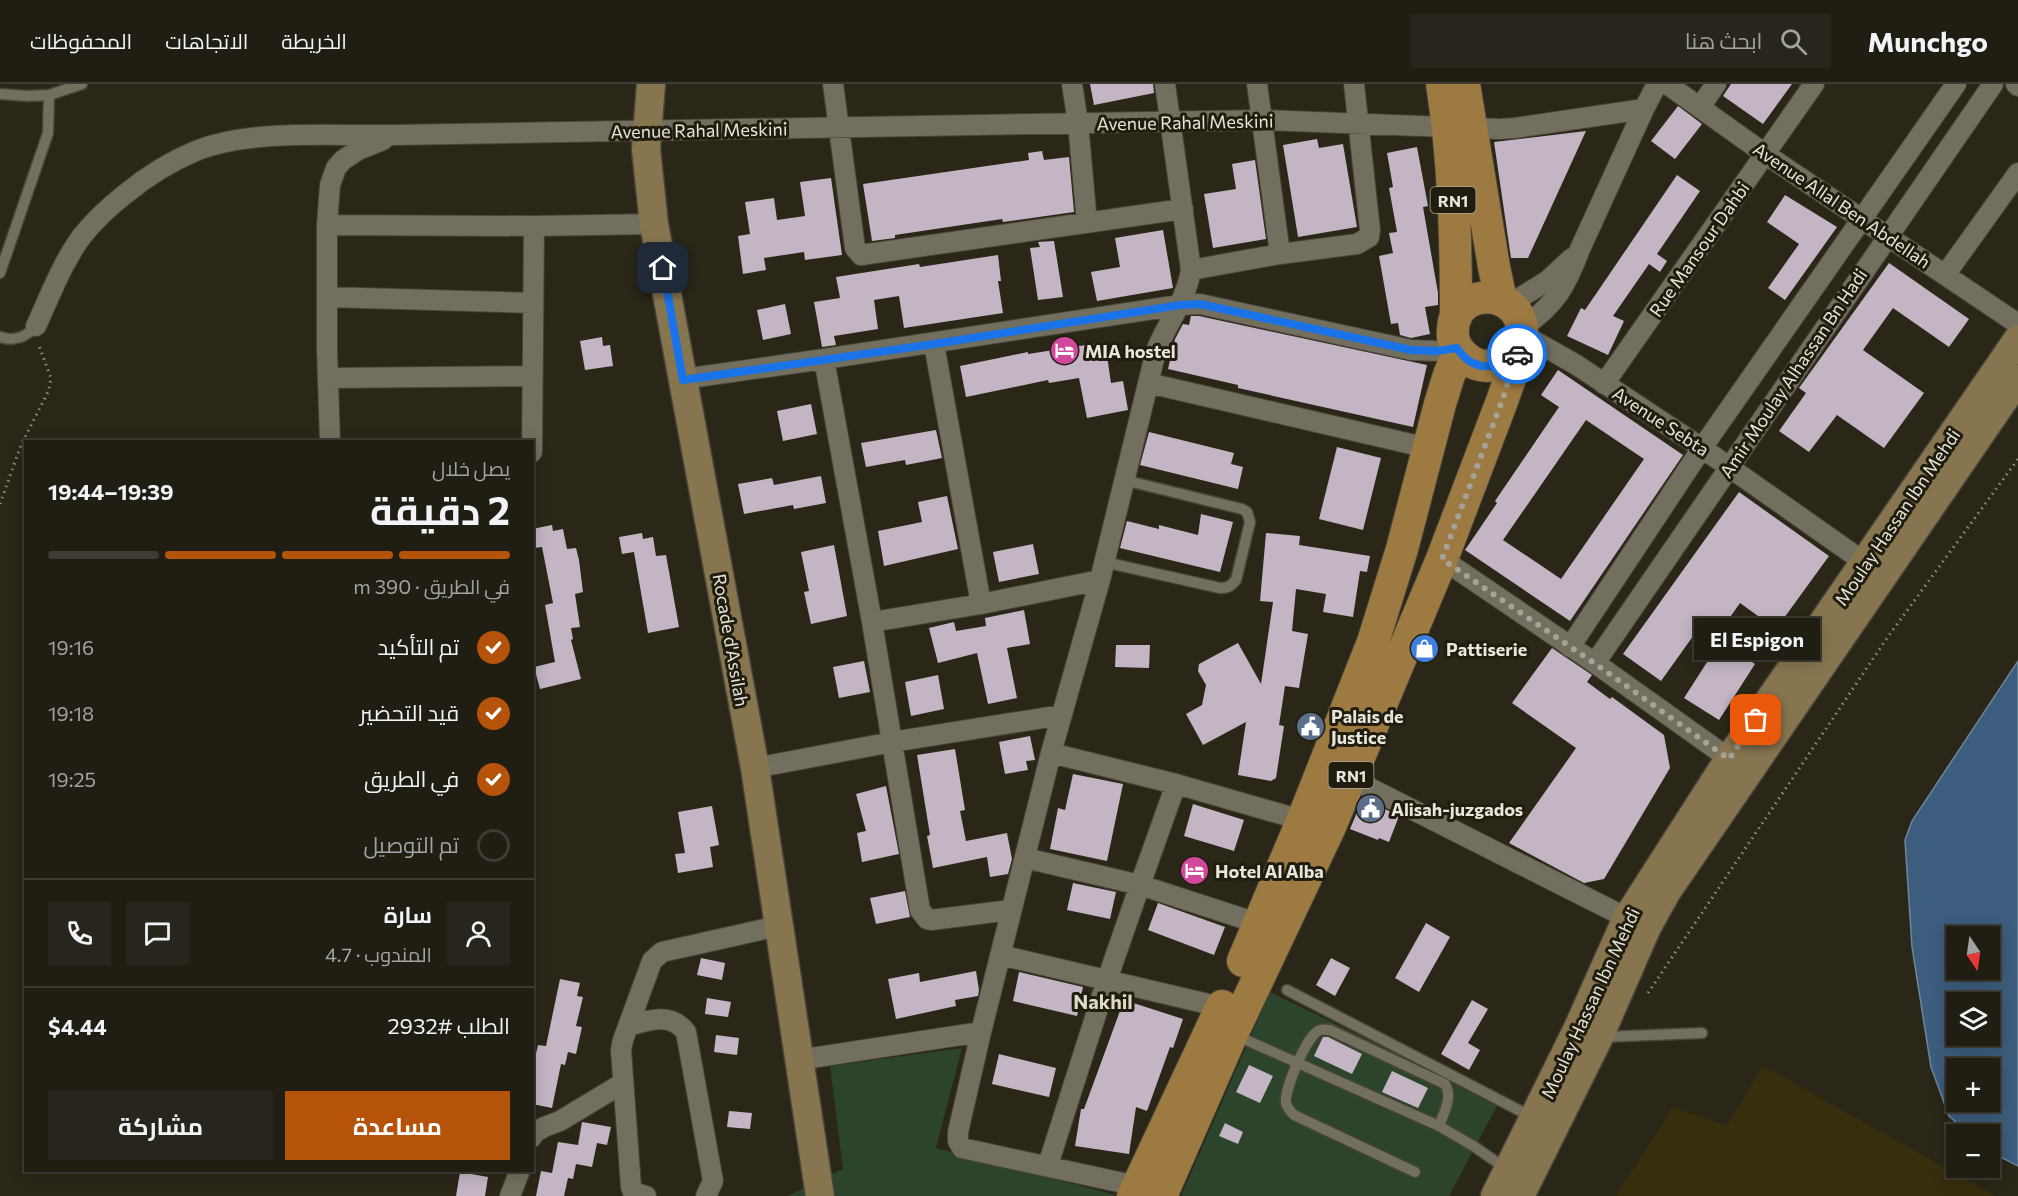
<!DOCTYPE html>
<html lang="ar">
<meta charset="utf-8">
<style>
:root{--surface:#201d13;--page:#28261c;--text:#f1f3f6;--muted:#a2a2a0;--line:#3d3b33;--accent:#b45309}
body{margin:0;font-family:Commissioner,Cairo,sans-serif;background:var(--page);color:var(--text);direction:rtl;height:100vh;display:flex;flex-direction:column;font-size:22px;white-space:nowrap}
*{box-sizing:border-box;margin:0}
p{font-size:20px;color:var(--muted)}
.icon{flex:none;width:33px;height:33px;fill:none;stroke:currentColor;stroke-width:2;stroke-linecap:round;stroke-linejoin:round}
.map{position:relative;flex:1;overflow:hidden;direction:ltr}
.details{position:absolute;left:24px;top:356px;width:510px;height:732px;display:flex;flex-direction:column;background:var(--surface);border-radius:0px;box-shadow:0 3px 15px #0003,0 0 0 2px var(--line);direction:rtl}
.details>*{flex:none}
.needle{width:39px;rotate:167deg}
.controls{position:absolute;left:1946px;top:842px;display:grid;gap:12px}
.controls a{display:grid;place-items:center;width:54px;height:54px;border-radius:0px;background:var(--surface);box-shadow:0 3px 15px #0003,0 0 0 2px var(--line);font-size:30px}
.pin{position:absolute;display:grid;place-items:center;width:51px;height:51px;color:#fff;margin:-26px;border-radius:12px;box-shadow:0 3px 9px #0006}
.courier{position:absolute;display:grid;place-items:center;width:60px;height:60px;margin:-30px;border:4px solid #1a73e8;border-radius:50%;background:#fff;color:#222;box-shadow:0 2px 8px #0007}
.bubble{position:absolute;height:42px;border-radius:0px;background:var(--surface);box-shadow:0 3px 15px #0003,0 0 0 2px var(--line);font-size:20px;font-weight:700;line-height:42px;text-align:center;direction:rtl}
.head em{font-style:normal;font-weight:700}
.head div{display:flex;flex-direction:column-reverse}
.head{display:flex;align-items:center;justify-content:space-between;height:102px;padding:0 24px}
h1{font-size:39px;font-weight:700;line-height:45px}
.bar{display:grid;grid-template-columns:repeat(4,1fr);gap:9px 6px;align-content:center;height:72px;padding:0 24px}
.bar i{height:8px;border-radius:4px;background:var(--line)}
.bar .on{background:var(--accent)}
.bar p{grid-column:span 4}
.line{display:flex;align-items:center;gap:15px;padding:0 24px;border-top:2px solid var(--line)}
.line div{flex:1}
.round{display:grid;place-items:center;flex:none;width:63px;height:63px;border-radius:0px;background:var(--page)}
ol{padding:0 24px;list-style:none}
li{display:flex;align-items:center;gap:18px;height:66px}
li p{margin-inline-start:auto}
li .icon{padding:6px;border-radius:50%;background:var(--accent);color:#fff;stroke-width:4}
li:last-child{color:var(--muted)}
li i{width:33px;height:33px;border:3px solid var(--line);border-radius:50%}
.primary-button{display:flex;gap:12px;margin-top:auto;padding:12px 24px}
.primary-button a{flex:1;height:69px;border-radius:0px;background:var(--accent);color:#fff;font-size:24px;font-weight:700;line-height:69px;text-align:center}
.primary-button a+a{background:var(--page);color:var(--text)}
header{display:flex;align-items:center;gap:36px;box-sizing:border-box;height:84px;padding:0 30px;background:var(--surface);border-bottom:2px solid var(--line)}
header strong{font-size:28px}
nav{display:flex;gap:33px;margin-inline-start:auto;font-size:21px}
.search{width:420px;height:54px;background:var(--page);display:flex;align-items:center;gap:15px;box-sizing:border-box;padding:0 21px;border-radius:0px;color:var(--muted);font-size:22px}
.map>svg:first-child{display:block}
.green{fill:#2c442b}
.sand{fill:#362e0d}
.water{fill:#3c5d7d;stroke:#6f869a;stroke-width:1.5;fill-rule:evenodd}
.building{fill:#c3b5c3;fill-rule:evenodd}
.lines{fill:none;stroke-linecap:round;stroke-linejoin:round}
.lane-casing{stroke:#464338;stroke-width:13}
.street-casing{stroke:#464338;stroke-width:22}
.secondary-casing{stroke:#464338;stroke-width:31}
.primary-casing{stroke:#464338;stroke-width:34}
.path{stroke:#8f8c81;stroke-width:3;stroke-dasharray:1.5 4.5;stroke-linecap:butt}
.lane{stroke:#726f5e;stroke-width:10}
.street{stroke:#726f5e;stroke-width:20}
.secondary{stroke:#877550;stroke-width:28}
.primary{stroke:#9d7a42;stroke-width:32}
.done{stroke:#a5a298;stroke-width:6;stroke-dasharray:0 10.8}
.route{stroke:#1a73e8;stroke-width:8}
.labels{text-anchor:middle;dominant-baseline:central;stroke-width:6;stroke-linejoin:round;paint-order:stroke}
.shield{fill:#201d0f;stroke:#aba99e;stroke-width:1.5}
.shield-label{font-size:16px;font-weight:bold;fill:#e7e5dc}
.street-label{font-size:18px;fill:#e7e5dc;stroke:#201d0f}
.poi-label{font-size:18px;font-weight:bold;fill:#e7e5dc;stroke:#201d0f;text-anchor:start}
.neighbourhood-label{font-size:20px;font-weight:bold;fill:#dedac7;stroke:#201d0f}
</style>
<header>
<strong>Munchgo</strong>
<div class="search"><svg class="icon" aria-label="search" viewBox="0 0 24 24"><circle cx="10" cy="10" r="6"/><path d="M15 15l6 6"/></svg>ابحث هنا</div>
<nav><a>الخريطة</a><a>الاتجاهات</a><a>المحفوظات</a></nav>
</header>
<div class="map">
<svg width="2018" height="1112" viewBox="0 0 2018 1112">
<rect width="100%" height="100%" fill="#2a2719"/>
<path class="green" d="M1270,908L1385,964L1497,1022L1449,1112H1181Z
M962,964L936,1064L1116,1111L1115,1112H787L843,1085L830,982Z"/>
<path class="sand" d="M1763,982L1996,1112H1616L1673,1023L1727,1042Z"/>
<path class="water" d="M2018,577V1082L1989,1067V1050H1969L1949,1032L1931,983L1912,863L1905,756L1912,737ZM1956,852H1989V885H1956ZM1956,918H1989V951H1956ZM1956,984H1989V1017H1956Z"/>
<path class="building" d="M1090,0H1153L1154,9L1094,21Z
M1731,0H1792L1763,40L1723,12Z
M1678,22L1702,40L1675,75L1651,57Z
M1586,47L1528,174H1511L1494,58Z
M1317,55L1319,64L1343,60L1357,143L1298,153L1283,61Z
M1417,63L1428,122L1423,123L1438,209V221L1425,223L1430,250L1411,254L1400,251L1398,239L1391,240L1379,172L1393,169L1389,149L1397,148L1389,104L1393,103L1387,69Z
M1042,67L1044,76L1069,73L1074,128L1003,138L1002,135L895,151V154L872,157L863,100L1029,76L1028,69Z
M1255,76L1266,155L1213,164L1204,110L1236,105L1232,80Z
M1677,91L1700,107L1657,170L1667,177L1660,188L1649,180L1613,232L1624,237L1608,271L1567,252L1581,224L1585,226Z
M831,94L842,171L805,176L804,168L764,174L766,186L743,190L738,152L750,150L745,118L774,114L777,136L805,132L800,98Z
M1785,111L1837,143L1785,216L1768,204L1799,160L1767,138Z
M1163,146L1173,204L1097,217L1091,188L1120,183L1115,154Z
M1054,157L1063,213L1038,216L1030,164L1040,163L1038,158Z
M998,171L1001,197H998L1003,229L904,244L899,212L874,216L878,245L834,252L836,261L822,263L814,218L840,214L836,193L919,180L920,183Z
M1889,179L1969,235L1949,263L1893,224L1863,266L1924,309L1884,364L1837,331L1809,368L1779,347L1806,309L1799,304Z
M785,220L791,250L763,256L757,226Z
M1191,232H1199L1427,281L1413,343L1238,304V301L1168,285L1175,255L1183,240L1189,241Z
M602,253L603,262L610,261L613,282L585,286L580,257Z
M1105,258L1111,299L1123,297L1128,326L1087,334L1079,294L1049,299L1048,296L966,313L960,282L1028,268V270Z
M1558,286L1683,371L1570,537L1465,466L1497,419L1495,417L1559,323L1541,311ZM1586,336L1644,375L1561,495L1503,456Z
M811,320L817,350L783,357L777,327Z
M936,346L942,374L906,381L905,376L866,383L861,359Z
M1149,348L1234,369L1231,380L1243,383L1238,405L1140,381Z
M1337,363L1381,374L1363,446L1319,435Z
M821,392L826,419L794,425L793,421L744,430L738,400L772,394L774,401Z
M1739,408L1829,472L1776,545L1740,519L1712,559L1696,548L1661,597L1623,570Z
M947,412L958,465L884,482L878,447L922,438L918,418Z
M1201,430L1233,438L1220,488L1120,464L1127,437L1159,445V441L1198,451Z
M552,441L553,447L563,445L567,465L576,464L579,476L583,508L575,510L580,543L571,544L573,555L571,556L581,595L540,605L534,583L555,578L545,521L553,519L542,463L534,464L532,445Z
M642,449L643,455L653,453L656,472L666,471L679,543L648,549L634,468L622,470L619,453Z
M1266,449L1300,452L1299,461L1370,472L1367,488L1360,487L1353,533L1323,528L1326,510L1296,505L1292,547L1308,550L1299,604L1285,602L1279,641L1284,642L1276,694L1271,697L1238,691L1246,638L1203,661L1186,630L1202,621L1206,601L1198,587L1199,580L1238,559L1261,600L1273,518L1260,517Z
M1033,460L1039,490L999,498L993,468Z
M834,461L847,532L811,540L804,508L809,507L801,468Z
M1024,526L1030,560L1007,564L1017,614L988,620L977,569L938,579L929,544L954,538L956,547L986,542L985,534Z
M1720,558L1755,580L1719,636L1684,614Z
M1116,561H1150L1149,584L1115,583Z
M1552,564L1592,591L1587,598L1610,615L1612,613L1664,651L1670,684L1604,795L1584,799L1509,759L1576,664L1512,619Z
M864,577L870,608L839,614L833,583Z
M938,591L944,625L911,632L905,598Z
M1030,652L1035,676L1026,677L1028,686L1005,690L999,658Z
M955,665L965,726L960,727L966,757L1007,749L1012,775L1008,790L990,793L987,773L933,784L927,752L930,751L917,671Z
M1073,690L1123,700L1107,777L1050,765L1058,724L1065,726Z
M886,702L899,770L862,778L857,749L866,747L856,710Z
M1363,714L1399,732L1389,758L1379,754L1378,756L1350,745Z
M1193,720L1244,736L1234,767L1184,752Z
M712,722L719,761L710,763L713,783L678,789L675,770L685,769L678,728Z
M1073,799L1116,808L1110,835L1067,826Z
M905,807L910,833L876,840L870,814Z
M1158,819L1225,843L1214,871L1148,846Z
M1426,839L1450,853L1419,908L1395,894Z
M701,874L725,879L722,896L697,891Z
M1331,874L1350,884L1335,912L1316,901Z
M976,887L979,906L978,912L955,916L956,922L896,935L888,895L919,889L920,898Z
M1019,888L1083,903L1077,932L1013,917Z
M560,895L580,899L577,912L583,913L576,942L582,943L576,970L568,968L565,981L561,980L552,1024L532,1020V987L538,961L546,962Z
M707,914L731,918L728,933L705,930Z
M1124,916L1183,935L1173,964L1170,963L1147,1027L1136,1023L1129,1070L1075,1062L1081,1025H1084Z
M1472,916L1488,925L1468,959L1480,966L1469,986L1441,970Z
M716,951L739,954L737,971L714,968Z
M1323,953H1328L1362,970L1352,990L1314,972Z
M999,970L1056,984L1049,1013L992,1000Z
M1249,981L1273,992L1260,1019L1236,1008Z
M1392,987L1428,1004L1418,1024L1382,1008Z
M729,1027L752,1029L750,1045L727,1043Z
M582,1038L611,1043L607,1061L597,1059L592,1083L576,1080L573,1095L568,1094L564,1112H536L541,1087L552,1089L558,1058L578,1061Z
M1225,1039L1243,1048L1238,1060L1219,1052Z
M460,1088L488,1093L485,1112H456Z"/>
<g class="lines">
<defs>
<path id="lane" d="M0,10L27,12L49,11L82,0
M0,189L48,49L49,11
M0,253C15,258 26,253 36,242
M1104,478L1220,504C1228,504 1231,502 1236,496L1250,438L1247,428L1242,425L1124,396
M1287,906L1532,1033
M1235,951L1439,1042L1475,1063L1508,1086
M1601,953L1702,949
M1415,1088L1294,1031C1291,1028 1287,1024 1286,1019C1284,1006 1307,950 1320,946C1323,945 1326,946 1330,946L1445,1000C1453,1013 1444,1028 1439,1042"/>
<path id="street" d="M833,0L855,164L861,171L1183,125
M1072,0L1078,39L1087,139
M1257,0L1280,170L1357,160L1369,153L1370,146L1354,0
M1667,0L1765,70L2018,240
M2016,0L2018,2
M1700,23L1716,0
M327,141L534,142L654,140
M1191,186L1280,170
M1945,191L2018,89
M328,213L533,219
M1510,220L1547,197L1572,174
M36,242C50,212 62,179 82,152C94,137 109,123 124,111C147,92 171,77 198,66C253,45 335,52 394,51L1262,36L1499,45L1515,44L1644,25
M1522,244C1555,221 1566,203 1580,165L1644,25L1657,0
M1522,250L1575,280L1702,364L1874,485
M934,260L981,520L1100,496L1156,267C1167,239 1186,217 1191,186L1165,0
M824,275L1180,221L1200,220L1411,266L1437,267L1457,264
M328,294L532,292
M683,295L824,275L872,538L920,826L927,835L931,836L1011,826
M1148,299L1428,364
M1604,300L1814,0
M330,357L327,266V141L330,101L336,84L343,76L358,66L383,56
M532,368L534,142
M1442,475L1595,579L1738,681
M1100,496L1051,669L1176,700L1140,801L1260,840
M872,538L981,520
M1570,563L1702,364L1956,0
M1595,579L1993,0
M755,684L892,658L1062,631
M1350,694L1627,834
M1176,700L1312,739
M1025,774L1140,801L1107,896L1048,1081
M1000,871L1221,923
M628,942C649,936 671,928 686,948L713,1097L706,1112
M981,948L958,1048V1057L962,1064L1137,1102
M798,976L981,948L1051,669
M532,1053L534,1049L544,1043L560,1037L623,999
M510,1112L520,1086
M646,1112L633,1108L631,1103L621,966L623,956L652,877L662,868L778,842"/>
<path id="secondary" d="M651,0L646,65L654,140L755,684L820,1112
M1495,1112L1578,944L1627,834L1729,675L2018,255
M1520,1112L1599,953L1647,843L1667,807L2018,295"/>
<path id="primary" d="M1442,0C1454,77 1456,155 1456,233
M1464,0L1494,183L1501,216
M1243,877L1303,735L1373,558L1402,465L1440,320L1449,291L1459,268
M1133,1112L1222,922
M1161,1112L1232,950L1329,745L1442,475L1502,317C1508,299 1523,263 1522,246C1520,204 1455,202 1453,245C1452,254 1455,263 1462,270C1480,290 1506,283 1519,262"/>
</defs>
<use href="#lane" class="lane-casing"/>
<use href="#street" class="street-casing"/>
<use href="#secondary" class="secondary-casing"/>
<use href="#primary" class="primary-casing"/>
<path class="path" d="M0,420L21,361L49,306L51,294L38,259
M1648,909L1887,554L2018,375"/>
<use href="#lane" class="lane"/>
<use href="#street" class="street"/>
<use href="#secondary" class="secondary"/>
<use href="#primary" class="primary"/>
</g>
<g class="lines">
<path class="done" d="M1517,270L1502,317L1442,475L1594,579L1729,675L1756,636"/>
<path class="route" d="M663,184L683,296L934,260L1180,221L1200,220L1411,266L1437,267L1457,264C1474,290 1503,287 1519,262L1517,270"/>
</g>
<defs>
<symbol id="hotel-disc" viewBox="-11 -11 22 22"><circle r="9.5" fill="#d1479c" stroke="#201d0f"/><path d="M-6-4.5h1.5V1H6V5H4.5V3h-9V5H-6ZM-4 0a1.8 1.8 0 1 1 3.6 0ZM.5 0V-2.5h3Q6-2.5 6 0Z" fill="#fff"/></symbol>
<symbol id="shop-disc" viewBox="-11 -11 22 22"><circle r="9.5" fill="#3f7fe0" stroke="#201d0f"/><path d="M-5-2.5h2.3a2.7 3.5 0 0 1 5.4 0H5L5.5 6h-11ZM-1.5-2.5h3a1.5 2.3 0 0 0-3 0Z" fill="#fff"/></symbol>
<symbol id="civic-disc" viewBox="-11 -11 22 22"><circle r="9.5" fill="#5c6f8a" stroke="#201d0f"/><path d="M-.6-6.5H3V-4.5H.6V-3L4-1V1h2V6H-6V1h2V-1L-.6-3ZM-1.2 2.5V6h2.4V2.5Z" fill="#fff"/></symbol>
</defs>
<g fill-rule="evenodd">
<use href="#hotel-disc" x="1048" y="250" width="33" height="33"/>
<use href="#shop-disc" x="1408" y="548" width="33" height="33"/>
<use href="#civic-disc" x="1294" y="626" width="33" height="33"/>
<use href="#civic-disc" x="1354" y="708" width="33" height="33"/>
<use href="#hotel-disc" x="1178" y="770" width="33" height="33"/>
</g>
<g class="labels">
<g class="shield">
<rect x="1430.5" y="103" width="45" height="26" rx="4.5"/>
<rect x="1328.5" y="678" width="45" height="26" rx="4.5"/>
</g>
<g class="shield-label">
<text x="1453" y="116">RN1</text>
<text x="1351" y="691">RN1</text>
</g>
<g class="street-label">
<text transform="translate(1185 38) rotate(-1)">Avenue Rahal Meskini</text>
<text transform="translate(699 46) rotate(-1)">Avenue Rahal Meskini</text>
<text transform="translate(1842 121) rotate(34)">Avenue Allal Ben Abdellah</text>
<text transform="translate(1699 165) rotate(-55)">Rue Mansour Dahbi</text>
<text transform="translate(1793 289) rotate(-56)">Amir Moulay Alhassan Bn Hadi</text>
<text transform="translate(1661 337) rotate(33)">Avenue Sebta</text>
<text transform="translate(1897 433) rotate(-56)">Moulay Hassan Ibn Mehdi</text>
<text transform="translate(731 556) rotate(80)">Rocade d'Assilah</text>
<text transform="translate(1590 919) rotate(-65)">Moulay Hassan Ibn Mehdi</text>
</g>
<g class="poi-label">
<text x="1085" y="267">MIA hostel</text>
<text x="1446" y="565">Pattiserie</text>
<text x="1331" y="632">Palais de<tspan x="1331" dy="21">Justice</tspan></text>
<text x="1391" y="725">Alisah-juzgados</text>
<text x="1215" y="787">Hotel Al Alba</text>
</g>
<g class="neighbourhood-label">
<text x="1103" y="917">Nakhil</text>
</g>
</g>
</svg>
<div class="controls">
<a><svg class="needle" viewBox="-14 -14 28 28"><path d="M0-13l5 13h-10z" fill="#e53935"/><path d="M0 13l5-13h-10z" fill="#a2a2a0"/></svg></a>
<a><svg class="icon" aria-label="layers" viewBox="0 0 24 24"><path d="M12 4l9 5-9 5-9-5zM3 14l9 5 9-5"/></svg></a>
<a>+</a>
<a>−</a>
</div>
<div class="pin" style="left:1756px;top:636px;background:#ea580c"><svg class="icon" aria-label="bag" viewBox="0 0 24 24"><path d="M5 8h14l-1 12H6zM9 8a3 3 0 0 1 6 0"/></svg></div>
<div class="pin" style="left:663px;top:184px;background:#1f2937"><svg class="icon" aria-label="home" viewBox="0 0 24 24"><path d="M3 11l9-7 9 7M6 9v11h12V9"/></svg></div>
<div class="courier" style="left:1517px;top:270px"><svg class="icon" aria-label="car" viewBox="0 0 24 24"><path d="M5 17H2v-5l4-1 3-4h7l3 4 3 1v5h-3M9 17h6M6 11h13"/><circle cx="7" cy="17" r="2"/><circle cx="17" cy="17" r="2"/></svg></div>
<div class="bubble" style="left:1694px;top:534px;width:126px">El Espigon</div>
<section class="details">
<div class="head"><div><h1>2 دقيقة</h1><p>يصل خلال</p></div><em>19:39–19:44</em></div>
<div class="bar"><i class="on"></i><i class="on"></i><i class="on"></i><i></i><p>في الطريق · 390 m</p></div>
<ol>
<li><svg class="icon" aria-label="check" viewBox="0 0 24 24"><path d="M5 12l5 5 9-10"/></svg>تم التأكيد<p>19:16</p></li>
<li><svg class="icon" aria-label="check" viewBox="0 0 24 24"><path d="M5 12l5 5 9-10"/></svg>قيد التحضير<p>19:18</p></li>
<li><svg class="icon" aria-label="check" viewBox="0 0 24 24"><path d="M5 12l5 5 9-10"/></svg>في الطريق<p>19:25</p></li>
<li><i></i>تم التوصيل</li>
</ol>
<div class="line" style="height:108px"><a class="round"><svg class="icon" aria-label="person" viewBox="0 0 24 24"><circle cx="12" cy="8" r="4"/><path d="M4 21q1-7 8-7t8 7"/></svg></a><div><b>سارة</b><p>المندوب · 4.7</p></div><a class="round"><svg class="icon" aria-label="chat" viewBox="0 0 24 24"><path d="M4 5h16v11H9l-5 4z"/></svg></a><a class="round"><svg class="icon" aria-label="phone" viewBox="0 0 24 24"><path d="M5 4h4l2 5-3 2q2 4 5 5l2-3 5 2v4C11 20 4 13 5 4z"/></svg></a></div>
<div class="line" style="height:78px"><div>الطلب #2932</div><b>$4.44</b></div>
<div class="primary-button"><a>مساعدة</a><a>مشاركة</a></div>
</section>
</div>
